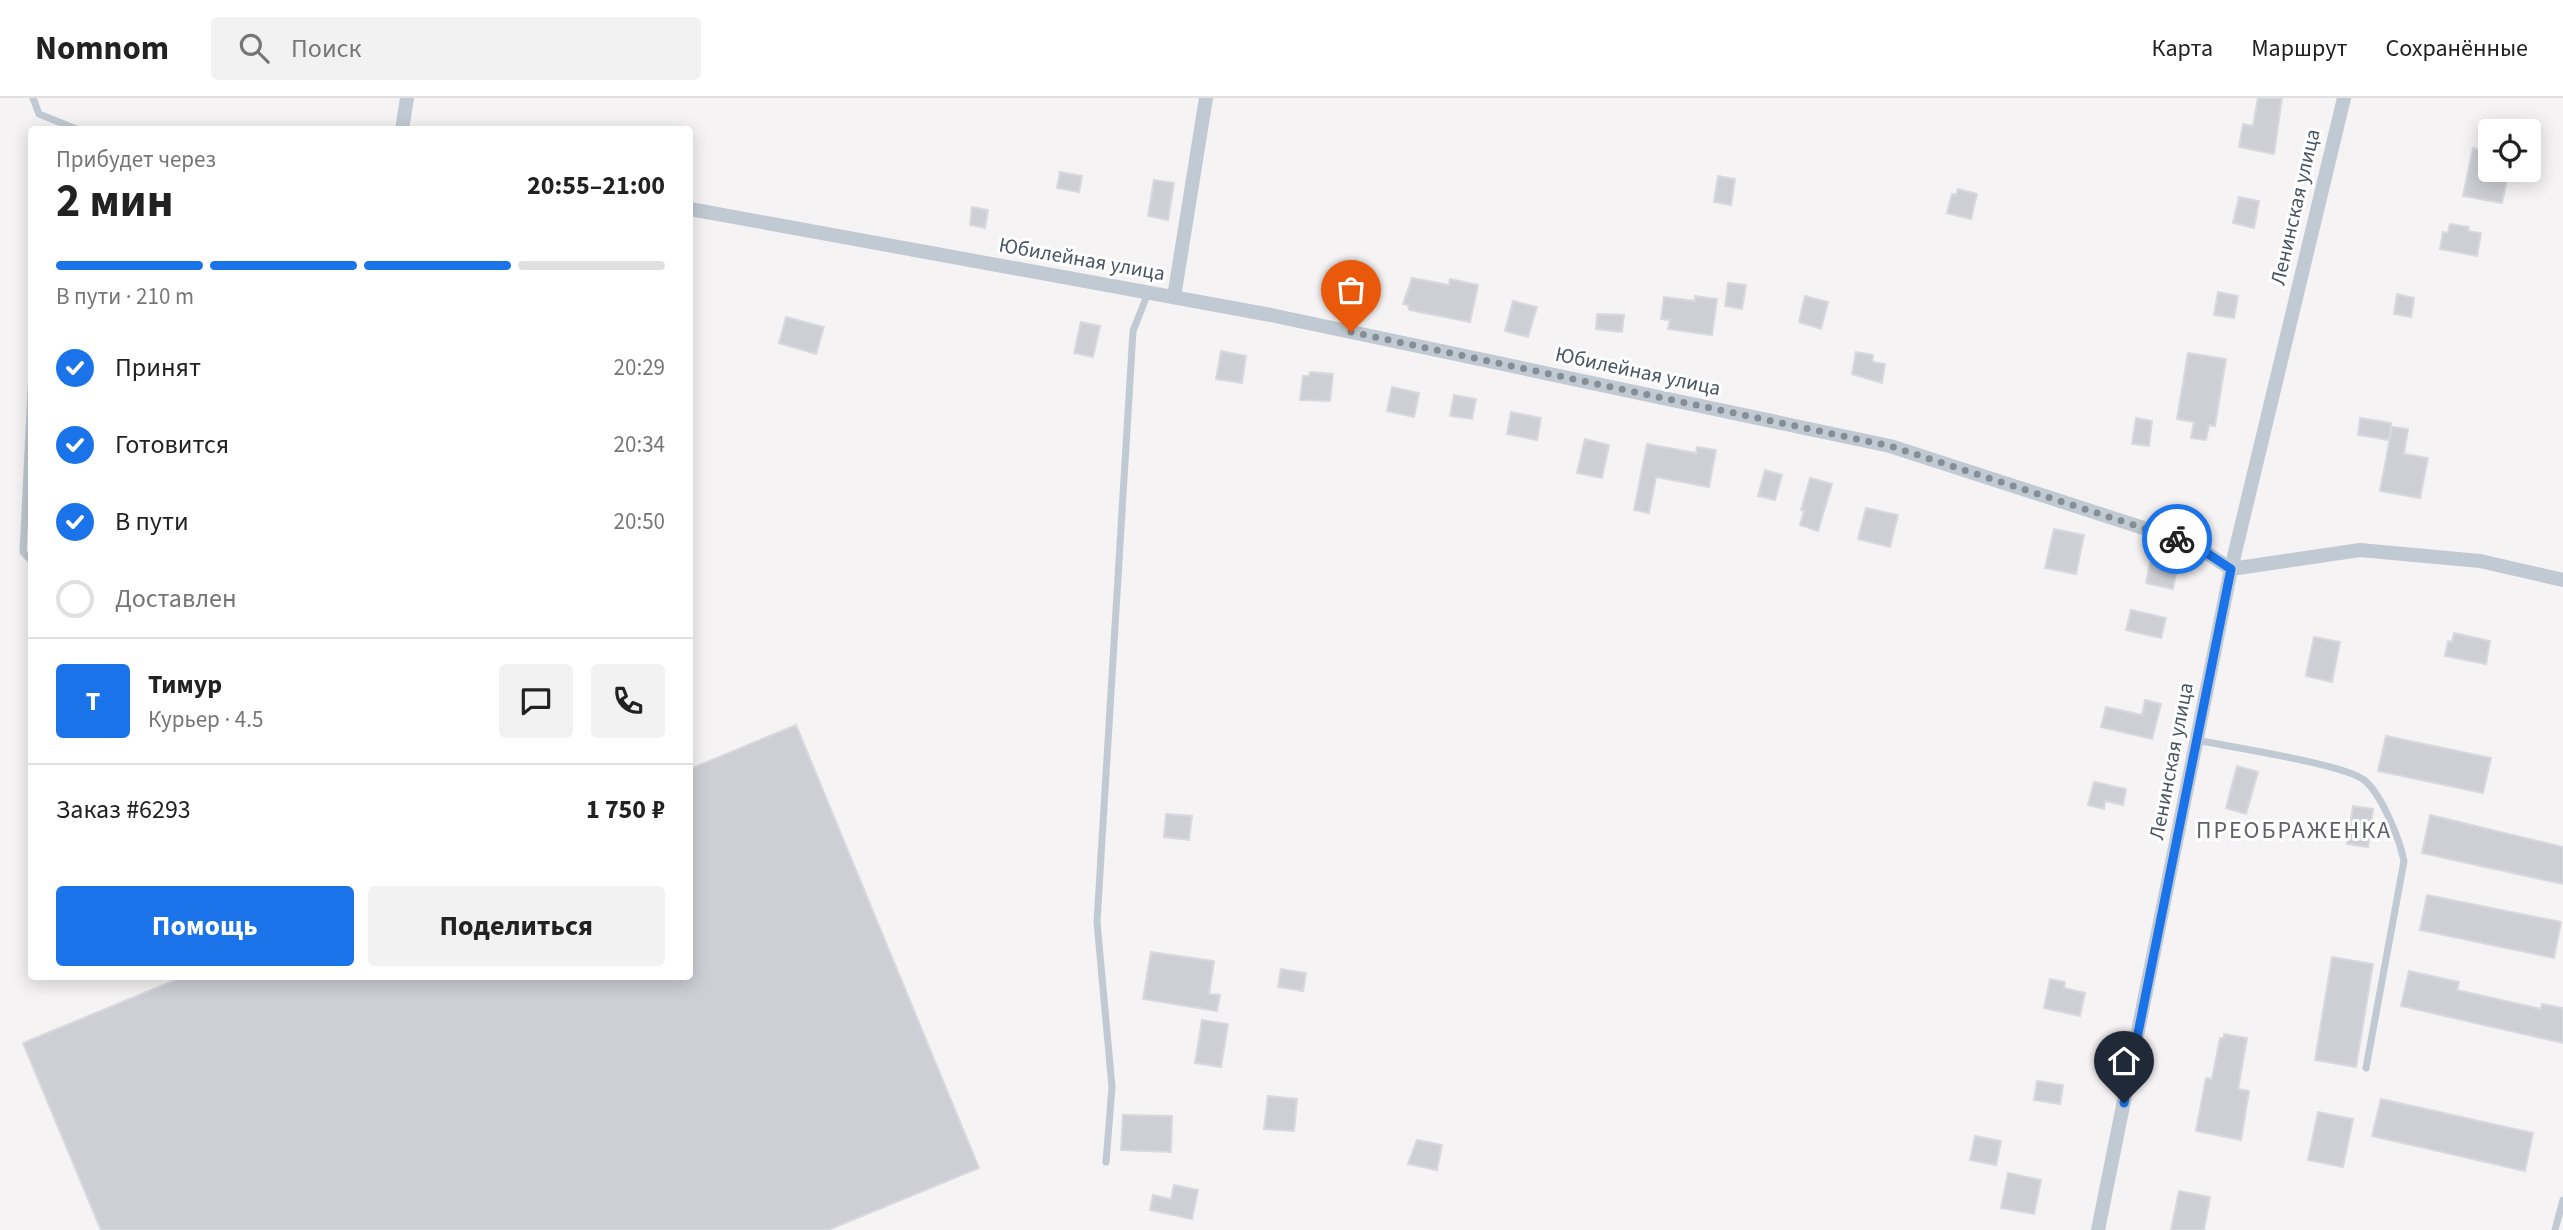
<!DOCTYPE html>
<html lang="ru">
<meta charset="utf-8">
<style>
:root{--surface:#fff;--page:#f2f2f2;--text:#222;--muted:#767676;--line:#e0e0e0;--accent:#1a73e8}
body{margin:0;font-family:"Source Sans 3",sans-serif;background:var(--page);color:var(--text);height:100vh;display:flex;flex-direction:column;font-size:26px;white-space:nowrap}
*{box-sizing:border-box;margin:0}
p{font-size:23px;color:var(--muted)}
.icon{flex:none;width:38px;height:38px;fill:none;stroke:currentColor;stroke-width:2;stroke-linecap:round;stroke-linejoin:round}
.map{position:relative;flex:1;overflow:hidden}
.side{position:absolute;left:28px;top:28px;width:665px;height:854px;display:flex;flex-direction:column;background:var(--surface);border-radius:7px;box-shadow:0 4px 18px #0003}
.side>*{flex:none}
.fabs{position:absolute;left:2478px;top:21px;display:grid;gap:14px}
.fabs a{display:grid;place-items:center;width:63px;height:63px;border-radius:7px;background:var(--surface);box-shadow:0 4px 18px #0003;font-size:35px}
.pin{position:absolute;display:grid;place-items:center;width:60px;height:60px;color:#fff;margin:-72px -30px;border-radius:50% 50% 50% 0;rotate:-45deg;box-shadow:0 0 7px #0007}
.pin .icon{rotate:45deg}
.courier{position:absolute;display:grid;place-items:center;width:70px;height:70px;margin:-35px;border:5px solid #1a73e8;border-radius:50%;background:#fff;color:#222;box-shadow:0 2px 9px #0007}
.summary em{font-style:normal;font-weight:700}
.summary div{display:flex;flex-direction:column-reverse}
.summary{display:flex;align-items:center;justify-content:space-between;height:119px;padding:0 28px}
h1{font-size:46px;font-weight:700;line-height:52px}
.bar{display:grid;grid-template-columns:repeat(4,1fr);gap:10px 7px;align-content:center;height:84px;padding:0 28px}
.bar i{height:9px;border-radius:5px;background:var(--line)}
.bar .on{background:var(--accent)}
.bar p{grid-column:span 4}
.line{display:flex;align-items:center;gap:18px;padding:0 28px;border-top:2px solid var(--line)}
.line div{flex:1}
.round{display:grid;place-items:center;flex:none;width:74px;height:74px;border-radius:7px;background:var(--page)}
ol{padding:0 28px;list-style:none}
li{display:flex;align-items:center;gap:21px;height:77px}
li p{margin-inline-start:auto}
li .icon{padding:7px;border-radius:50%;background:var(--accent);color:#fff;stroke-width:4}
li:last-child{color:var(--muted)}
li i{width:38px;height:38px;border:4px solid var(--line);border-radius:50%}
.primary-button{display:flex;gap:14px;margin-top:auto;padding:14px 28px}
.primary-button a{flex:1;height:80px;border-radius:7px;background:var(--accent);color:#fff;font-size:28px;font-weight:700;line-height:80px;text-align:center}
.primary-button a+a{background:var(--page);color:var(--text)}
header{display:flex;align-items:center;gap:42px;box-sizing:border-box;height:98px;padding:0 35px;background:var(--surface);border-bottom:2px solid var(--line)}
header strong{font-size:33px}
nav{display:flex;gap:38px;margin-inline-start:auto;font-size:24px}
.search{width:490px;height:63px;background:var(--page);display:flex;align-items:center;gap:18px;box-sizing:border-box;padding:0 24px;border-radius:7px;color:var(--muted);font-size:26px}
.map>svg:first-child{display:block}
.building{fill:#cdcfd5;stroke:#d7d9de;stroke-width:2}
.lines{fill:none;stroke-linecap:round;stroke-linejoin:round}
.service{stroke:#c1cad2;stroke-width:7}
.minor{stroke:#c1cad2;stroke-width:14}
.done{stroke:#868d94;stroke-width:7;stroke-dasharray:0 12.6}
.route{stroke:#1a73e8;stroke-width:9}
.labels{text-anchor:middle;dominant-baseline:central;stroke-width:6;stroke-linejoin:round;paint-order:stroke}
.street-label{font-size:21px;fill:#4a5661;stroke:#fff}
.quarter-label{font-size:24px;letter-spacing:2px;fill:#5f6368;stroke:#fff}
</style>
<header>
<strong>Nomnom</strong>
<div class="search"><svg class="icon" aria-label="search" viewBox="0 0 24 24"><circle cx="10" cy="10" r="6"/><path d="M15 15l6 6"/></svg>Поиск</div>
<nav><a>Карта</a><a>Маршрут</a><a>Сохранённые</a></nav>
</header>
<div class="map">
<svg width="2563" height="1132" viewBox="0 0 2563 1132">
<rect width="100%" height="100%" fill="#f5f3f3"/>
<path class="building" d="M2258,0H2282L2274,56L2239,49L2243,26L2253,28Z
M2473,50L2490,54V72H2509L2502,105L2463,98Z
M1060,74L1082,78L1079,94L1057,90Z
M1718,78L1735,81L1731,107L1714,104Z
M1154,82L1174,85L1168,122L1148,118Z
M1958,91L1977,96L1971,121L1947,115L1952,96L1956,97Z
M2239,99L2259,103L2254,130L2233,125Z
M972,109L988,112L985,130L970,127Z
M2450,126L2469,129L2468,133L2481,135L2477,158L2440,151L2443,134L2448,135Z
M1412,180L1449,187L1450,181L1478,187L1470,224L1409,212L1408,207L1403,206Z
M1728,185L1746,187L1742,211L1725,208Z
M2218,194L2238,198L2234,220L2214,217Z
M2397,196L2414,200L2411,219L2394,216Z
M1695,198L1717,201L1712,237L1668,231L1670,222L1661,221L1664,199L1695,203Z
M1805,198L1828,204L1821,231L1799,224Z
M1513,203L1537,209L1528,239L1505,233Z
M1597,216L1624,217L1622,234L1596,231Z
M786,219L824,229L816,256L779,245Z
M1081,224L1100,228L1093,259L1074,255Z
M1221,253L1246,258L1242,285L1216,281Z
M1856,254L1873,257L1872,264L1885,266L1882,285L1852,276Z
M2188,255L2226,261L2215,328L2209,327L2206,342L2191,340L2194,324L2177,321Z
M1310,274L1333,276L1330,303L1300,302L1303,278H1309Z
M1392,289L1419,295L1414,319L1387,313Z
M1454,297L1476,301L1472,321L1450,318Z
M1511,314L1541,320L1537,342L1507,336Z
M2136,320L2152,323L2149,348L2132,346Z
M2360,320L2391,325L2389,342L2358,337Z
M2392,329L2408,331L2404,356L2428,360L2420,400L2380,393Z
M1585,341L1609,347L1602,380L1577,375Z
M1647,346L1696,355L1697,349L1716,352L1709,389L1656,379L1649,415L1634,412Z
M1765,372L1782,377L1775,402L1758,398Z
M1810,380L1832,386L1818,433L1800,427L1804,413L1801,412Z
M1866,410L1898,417L1890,449L1858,441Z
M2054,431L2084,437L2076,476L2045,470Z
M2151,459L2178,465L2173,491L2146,485Z
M2131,512L2166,520L2161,540L2126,532Z
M2454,535L2490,543L2486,566L2445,558L2448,543L2452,544Z
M2314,539L2340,544L2332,584L2306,578Z
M2145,602L2161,606L2152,641L2101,629L2106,609L2142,617Z
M796,627L979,1070L828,1132H101L23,945L185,878H690V671Z
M2386,638L2491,660L2483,695L2378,673Z
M2237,668L2258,674L2246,716L2226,710Z
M2094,684L2126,691L2123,707L2105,703L2104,711L2088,707Z
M2353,708L2373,711L2368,749L2347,746Z
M1166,716L1192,718L1189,742L1164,739Z
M2430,717L2563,749V786L2422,755Z
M2427,797L2561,824L2554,860L2420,832Z
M1151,854L1214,863L1209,896L1220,897L1217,913L1143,901Z
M2332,859L2373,866L2356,969L2315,962Z
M1281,871L1306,875L1303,893L1278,889Z
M2409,873L2459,884L2457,892L2541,911L2542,906L2563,910V945L2401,908Z
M2050,881L2065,884L2064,890L2085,895L2080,918L2044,910Z
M1202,922L1228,926L1221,969L1195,965Z
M2224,936L2247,940L2238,991L2249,993L2241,1042L2196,1033L2206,980L2212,981L2220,940H2224Z
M2037,983L2063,987L2060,1006L2034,1002Z
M1268,998L1297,1001L1294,1033L1264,1031Z
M2381,1001L2533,1035L2525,1073L2372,1038Z
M2318,1014L2353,1021L2343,1069L2308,1062Z
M1123,1017L1172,1018L1171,1054L1121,1052Z
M1975,1038L2001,1043L1996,1067L1970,1062Z
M1417,1042L1442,1047L1437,1072L1408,1066Z
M2008,1075L2041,1082L2034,1116L2001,1110Z
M1174,1087L1198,1092L1192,1121L1150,1112L1153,1097L1171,1101Z
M2179,1093L2210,1099L2204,1132H2171Z"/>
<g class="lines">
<path class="service" d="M33,0L39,16L79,32
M32,274L23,454L32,464
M2197,642C2229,649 2344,666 2364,682C2381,695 2400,742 2404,763L2366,970
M1106,1064L1112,989L1097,824L1133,233L1148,195
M2555,1132L2563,1102"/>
<path class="minor" d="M402,32L407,0
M690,111L1271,217L1890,348L2193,446L2231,471L2360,452L2480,463L2563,482
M1174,199L1206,0
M2098,1132L2231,471L2344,0"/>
</g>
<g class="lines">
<path class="done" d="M1351,234L1890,348L2177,441"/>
<path class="route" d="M2124,1005L2231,471L2193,446L2177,441"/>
</g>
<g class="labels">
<g class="street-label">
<text transform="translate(2295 109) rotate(-77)">Ленинская улица</text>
<text transform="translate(1082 161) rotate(10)">Юбилейная улица</text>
<text transform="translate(1638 273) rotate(12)">Юбилейная улица</text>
<text transform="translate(2171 663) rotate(-79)">Ленинская улица</text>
</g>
<g class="quarter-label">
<text x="2294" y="732">ПРЕОБРАЖЕНКА</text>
</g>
</g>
</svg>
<div class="fabs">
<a><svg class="icon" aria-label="locate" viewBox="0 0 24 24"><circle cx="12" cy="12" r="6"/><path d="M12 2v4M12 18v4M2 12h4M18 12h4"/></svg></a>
</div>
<div class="pin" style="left:1351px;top:234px;background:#ea580c"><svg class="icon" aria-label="bag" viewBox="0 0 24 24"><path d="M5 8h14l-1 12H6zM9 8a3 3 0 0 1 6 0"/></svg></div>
<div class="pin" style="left:2124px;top:1005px;background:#1f2937"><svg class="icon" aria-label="home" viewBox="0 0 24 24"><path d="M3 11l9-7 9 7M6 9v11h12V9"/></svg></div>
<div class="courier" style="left:2177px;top:441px"><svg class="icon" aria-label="bike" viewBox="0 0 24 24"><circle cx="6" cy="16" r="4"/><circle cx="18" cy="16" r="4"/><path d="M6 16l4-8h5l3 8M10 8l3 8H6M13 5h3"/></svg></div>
<section class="side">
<div class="summary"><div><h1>2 мин</h1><p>Прибудет через</p></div><em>20:55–21:00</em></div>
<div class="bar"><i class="on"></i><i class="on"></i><i class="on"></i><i></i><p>В пути · 210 m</p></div>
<ol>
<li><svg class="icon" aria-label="check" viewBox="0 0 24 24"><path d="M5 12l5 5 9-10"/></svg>Принят<p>20:29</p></li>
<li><svg class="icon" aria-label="check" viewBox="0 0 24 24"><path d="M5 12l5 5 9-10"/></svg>Готовится<p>20:34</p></li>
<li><svg class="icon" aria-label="check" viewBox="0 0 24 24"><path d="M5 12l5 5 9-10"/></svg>В пути<p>20:50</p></li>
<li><i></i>Доставлен</li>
</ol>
<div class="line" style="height:126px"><b class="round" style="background:var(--accent);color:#fff">Т</b><div><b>Тимур</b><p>Курьер · 4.5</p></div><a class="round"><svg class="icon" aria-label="chat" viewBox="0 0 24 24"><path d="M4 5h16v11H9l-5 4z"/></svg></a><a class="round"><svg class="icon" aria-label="phone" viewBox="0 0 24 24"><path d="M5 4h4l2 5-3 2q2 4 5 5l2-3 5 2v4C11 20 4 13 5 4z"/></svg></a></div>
<div class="line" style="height:91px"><div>Заказ #6293</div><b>1 750 ₽</b></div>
<div class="primary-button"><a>Помощь</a><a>Поделиться</a></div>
</section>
</div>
